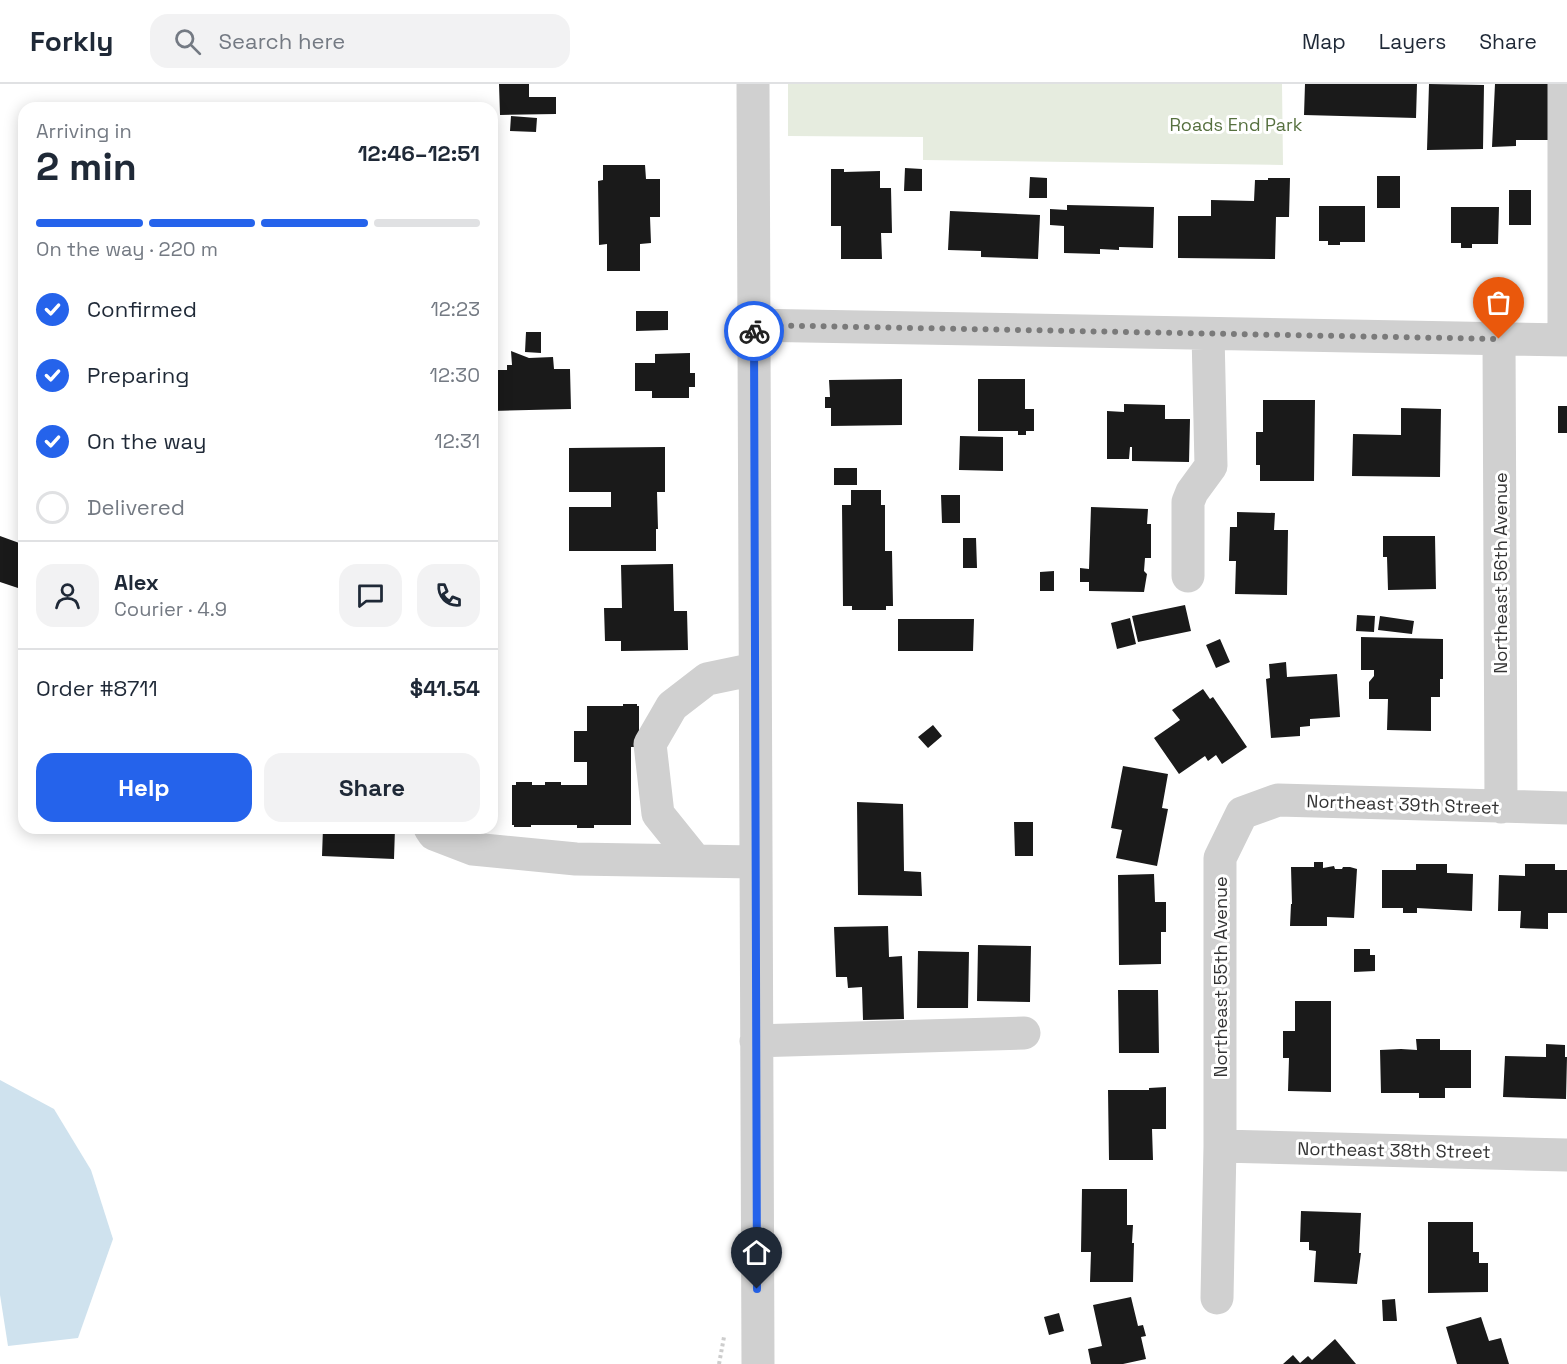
<!DOCTYPE html>
<meta charset="utf-8">
<style>
:root{--surface:#fff;--page:#f2f2f3;--text:#1f2937;--muted:#747a83;--line:#e0e1e3;--accent:#2563eb}
body{margin:0;font-family:"Space Grotesk",sans-serif;background:var(--page);color:var(--text);height:100vh;display:flex;flex-direction:column;font-size:22px;white-space:nowrap}
*{box-sizing:border-box;margin:0}
p{font-size:20px;color:var(--muted)}
.icon{flex:none;width:33px;height:33px;fill:none;stroke:currentColor;stroke-width:2;stroke-linecap:round;stroke-linejoin:round}
.map{position:relative;flex:1;overflow:hidden}
.sheet{position:absolute;left:18px;top:18px;width:480px;height:732px;display:flex;flex-direction:column;background:var(--surface);border-radius:18px;box-shadow:0 3px 15px #0003}
.sheet>*{flex:none}
.pin{position:absolute;display:grid;place-items:center;width:51px;height:51px;color:#fff;margin:-62px -26px;border-radius:50% 50% 50% 0;rotate:-45deg;box-shadow:0 0 6px #0007}
.pin .icon{rotate:45deg}
.courier{position:absolute;display:grid;place-items:center;width:60px;height:60px;margin:-30px;border:4px solid #2563eb;border-radius:50%;background:#fff;color:#222;box-shadow:0 2px 8px #0007}
.head em{font-style:normal;font-weight:800}
.head div{display:flex;flex-direction:column-reverse}
.head{display:flex;align-items:center;justify-content:space-between;height:102px;padding:0 18px}
h1{font-size:39px;font-weight:800;line-height:45px}
.bar{display:grid;grid-template-columns:repeat(4,1fr);gap:9px 6px;align-content:center;height:72px;padding:0 18px}
.bar i{height:8px;border-radius:4px;background:var(--line)}
.bar .current{background:var(--accent)}
.bar p{grid-column:span 4}
.line{display:flex;align-items:center;gap:15px;padding:0 18px;border-top:2px solid var(--line)}
.line div{flex:1}
.round{display:grid;place-items:center;flex:none;width:63px;height:63px;border-radius:18px;background:var(--page)}
ol{padding:0 18px;list-style:none}
li{display:flex;align-items:center;gap:18px;height:66px}
li p{margin-inline-start:auto}
li .icon{padding:6px;border-radius:50%;background:var(--accent);color:#fff;stroke-width:4}
li:last-child{color:var(--muted)}
li i{width:33px;height:33px;border:3px solid var(--line);border-radius:50%}
.action{display:flex;gap:12px;margin-top:auto;padding:12px 18px}
.action a{flex:1;height:69px;border-radius:18px;background:var(--accent);color:#fff;font-size:24px;font-weight:800;line-height:69px;text-align:center}
.action a+a{background:var(--page);color:var(--text)}
header{display:flex;align-items:center;gap:36px;box-sizing:border-box;height:84px;padding:0 30px;background:var(--surface);border-bottom:2px solid var(--line)}
header strong{font-size:28px}
nav{display:flex;gap:33px;margin-inline-start:auto;font-size:21px}
.search{width:420px;height:54px;background:var(--page);display:flex;align-items:center;gap:15px;box-sizing:border-box;padding:0 21px;border-radius:18px;color:var(--muted);font-size:22px}
.map>svg:first-child{display:block}
.green{fill:#e6ecdf}
.water{fill:#cfe2ee}
.building{fill:#1a1a1a}
.lines{fill:none;stroke-linecap:round;stroke-linejoin:round}
.path{stroke:#cdcdcd;stroke-width:4;stroke-dasharray:3 3;stroke-linecap:butt}
.minor{stroke:#d0d0d0;stroke-width:33}
.done{stroke:#7a7a7a;stroke-width:6;stroke-dasharray:0 10.8}
.route{stroke:#2563eb;stroke-width:8}
.labels{text-anchor:middle;dominant-baseline:central;stroke-width:6;stroke-linejoin:round;paint-order:stroke}
.park-label{font-size:18px;fill:#56703f;stroke:#fff}
.street-label{font-size:18px;fill:#333;stroke:#fff}
</style>
<header>
<strong>Forkly</strong>
<div class="search"><svg class="icon" aria-label="search" viewBox="0 0 24 24"><circle cx="10" cy="10" r="6"/><path d="M15 15l6 6"/></svg>Search here</div>
<nav><a>Map</a><a>Layers</a><a>Share</a></nav>
</header>
<div class="map">
<svg width="1567" height="1280" viewBox="0 0 1567 1280">
<rect width="100%" height="100%" fill="#fff"/>
<path class="green" d="M788,0H1282L1283,81L923,76V53L788,52Z"/>
<path class="water" d="M0,996L54,1025L91,1086L113,1155L78,1254L8,1262L0,1211Z"/>
<path class="building" d="M499,0H529V13H556V30L500,31Z
M1305,0H1417L1416,34L1304,31Z
M1429,0L1484,1L1483,65L1427,66Z
M1495,0H1557V56H1516V62L1492,63Z
M511,32L537,34L536,48L510,47Z
M603,81H645L646,95H660V133H650L651,159L640,160V187H607V160L599,161L598,97L603,96Z
M905,84L922,85V107H904Z
M831,85H844V88L880,87V104H891L892,149H881L882,175H841V142H831Z
M1377,92H1400V124H1377Z
M1030,93L1047,94V114H1029Z
M1268,94H1290L1289,133H1276L1275,175L1178,174V132H1211V116L1254,117L1255,96H1268Z
M1509,106H1531V141H1509Z
M1067,121L1154,123L1153,164L1119,163V166L1100,165V170L1064,169V142L1050,141V125L1067,126Z
M1319,122H1365V158H1340V161H1328V157H1319Z
M1451,123H1499L1498,160H1472V164H1461V159H1451Z
M950,127L1040,131L1038,175L981,173V167L948,166Z
M636,227H668V246L636,247Z
M526,248H541V269L525,268Z
M511,267L529,274L553,273L554,285H570L571,325L492,327V286H507V281H512Z
M690,269V289H695V303H689V314H652V307H635V279H655V270Z
M902,295V341L831,342V324H825V313H830L829,296Z
M978,295H1025V325H1034V347H1026V351H1018V347H978Z
M1263,316H1315L1314,397H1260V381H1256V348H1263Z
M1124,320L1165,321V335H1190L1189,378L1132,377V363H1130L1129,375H1107V327L1124,328Z
M1558,322H1567V349H1558Z
M1401,324L1441,325L1440,393L1352,392L1353,350L1401,351Z
M960,352L1003,353V387L959,386Z
M665,363V408H657L658,445H656V467H569V423H611V408H569V364Z
M834,384H857V401H834Z
M851,406H881V421H885V467H892L893,522H886V526H852V522H843L842,421H851Z
M941,411H960V439H942Z
M1091,423L1148,425L1147,440H1151V474H1145L1144,487L1147,490L1144,508L1089,507V498H1080V484L1089,485Z
M1237,428L1275,429L1274,446H1288L1287,511L1235,510L1236,477H1229L1230,443H1237Z
M0,452L22,460L24,456V506L0,498Z
M1383,452H1435L1436,505L1388,506L1387,473H1383Z
M963,454H976L977,484H963Z
M673,480L674,527H687L688,566L621,567V557H605L604,524H622L621,481Z
M1054,487V507H1040V488Z
M1185,521L1191,547L1138,558L1132,532Z
M1357,531L1375,532L1374,548L1356,547Z
M1380,532L1414,537L1412,550L1378,546Z
M1130,534L1136,560L1117,565L1111,539Z
M898,535H974L973,567H898Z
M1361,553L1443,555V595H1440V613H1431V647L1387,646L1388,615H1369V598L1374,592V586H1361Z
M1220,555L1230,578L1216,584L1206,561Z
M1286,578L1287,593L1337,590L1340,633L1310,635V642L1300,643V652L1271,654L1266,595L1270,594L1269,580Z
M1203,605L1210,615L1213,613L1247,663L1222,680L1216,671L1208,677L1205,672L1179,690L1154,654L1180,636L1172,626Z
M623,620H637V622H639V663H631V741H594V744H577V741H531V743H514V741H512V701H516V698H532V701H545V698H561V701H587V678H574V647H587V622H623Z
M933,641L942,652L928,664L918,653Z
M1123,682L1168,690L1162,724L1168,725L1157,782L1116,774L1122,746L1111,744Z
M857,718L903,720L904,787L921,788L922,812L858,811Z
M1014,738H1033V772H1015Z
M323,744H395L394,775L322,772Z
M1314,778H1323V784L1334,782L1335,785H1342L1343,783H1350L1357,785L1354,834L1327,833V842H1290L1291,820H1292L1291,783H1314Z
M1416,780H1447V789L1473,790L1472,827L1417,824V829H1403V824H1382V786H1416Z
M1525,780H1555V786H1567V829H1548V845L1520,844L1521,827H1498L1499,791L1525,792Z
M1154,790L1155,818H1166V848H1161V880L1119,881L1118,791Z
M888,842L889,873L902,872L904,935L863,936L862,903L848,904L847,893H836L834,843Z
M978,861L1031,862L1030,918L977,917Z
M1354,865H1370V871H1375V887L1354,888Z
M918,867L969,868L968,924H917Z
M1118,906H1158L1159,969H1119Z
M1295,917H1331V1008L1288,1007L1289,974H1283V947H1295Z
M1416,955H1440V966H1471V1004H1445V1014H1419V1009H1381L1380,966L1401,965L1417,966Z
M1546,960L1565,961V973H1567L1566,1015L1503,1013L1505,972L1546,973Z
M1166,1003V1045H1152L1153,1076H1109L1108,1006H1149V1004Z
M1082,1105H1127V1141H1133L1132,1159H1134L1133,1198H1090L1091,1168H1081Z
M1301,1127L1361,1129L1359,1169H1361L1357,1200L1314,1198L1316,1167L1309,1166V1158H1300Z
M1428,1138H1473V1168H1479V1179H1488V1208L1428,1209Z
M1131,1213L1138,1242L1143,1241L1146,1252L1141,1253L1146,1275L1123,1280H1091L1088,1265L1102,1262L1093,1221Z
M1395,1215L1397,1237H1383L1382,1216Z
M1059,1229L1064,1247L1049,1251L1044,1233Z
M1481,1233L1489,1257L1501,1254L1509,1280H1457L1446,1243Z
M1335,1255L1356,1280H1283L1293,1271L1300,1279L1308,1272L1312,1276Z"/>
<g class="lines">
<path class="path" d="M719,1280L724,1253"/>
<path class="minor" d="M753,0L758,1280
M1564,0V255
M754,241L1567,256
M1499,255L1501,723
M1188,492V418L1192,408L1211,382L1208,250
M430,744L434,750L473,765L576,775L755,778
M695,776L658,730L650,660L672,622L707,595L755,585
M756,957L1024,949
M1220,1062L1567,1071
M1217,1214L1220,1062V774L1242,729L1278,716L1567,724"/>
</g>
<g class="lines">
<path class="done" d="M754,247V241L1499,255"/>
<path class="route" d="M754,247L757,1205"/>
</g>
<g class="labels">
<g class="park-label">
<text x="1236" y="40">Roads End Park</text>
</g>
<g class="street-label">
<text transform="translate(1500 489) rotate(-90)">Northeast 56th Avenue</text>
<text transform="translate(1403 720) rotate(2)">Northeast 39th Street</text>
<text transform="translate(1220 893) rotate(-90)">Northeast 55th Avenue</text>
<text transform="translate(1394 1066) rotate(1)">Northeast 38th Street</text>
</g>
</g>
</svg>
<div class="pin" style="left:1499px;top:255px;background:#ea580c"><svg class="icon" aria-label="bag" viewBox="0 0 24 24"><path d="M5 8h14l-1 12H6zM9 8a3 3 0 0 1 6 0"/></svg></div>
<div class="pin" style="left:757px;top:1205px;background:#1f2937"><svg class="icon" aria-label="home" viewBox="0 0 24 24"><path d="M3 11l9-7 9 7M6 9v11h12V9"/></svg></div>
<div class="courier" style="left:754px;top:247px"><svg class="icon" aria-label="bike" viewBox="0 0 24 24"><circle cx="6" cy="16" r="4"/><circle cx="18" cy="16" r="4"/><path d="M6 16l4-8h5l3 8M10 8l3 8H6M13 5h3"/></svg></div>
<section class="sheet">
<div class="head"><div><h1>2 min</h1><p>Arriving in</p></div><em>12:46–12:51</em></div>
<div class="bar"><i class="current"></i><i class="current"></i><i class="current"></i><i></i><p>On the way · 220 m</p></div>
<ol>
<li><svg class="icon" aria-label="check" viewBox="0 0 24 24"><path d="M5 12l5 5 9-10"/></svg>Confirmed<p>12:23</p></li>
<li><svg class="icon" aria-label="check" viewBox="0 0 24 24"><path d="M5 12l5 5 9-10"/></svg>Preparing<p>12:30</p></li>
<li><svg class="icon" aria-label="check" viewBox="0 0 24 24"><path d="M5 12l5 5 9-10"/></svg>On the way<p>12:31</p></li>
<li><i></i>Delivered</li>
</ol>
<div class="line" style="height:108px"><a class="round"><svg class="icon" aria-label="person" viewBox="0 0 24 24"><circle cx="12" cy="8" r="4"/><path d="M4 21q1-7 8-7t8 7"/></svg></a><div><b>Alex</b><p>Courier · 4.9</p></div><a class="round"><svg class="icon" aria-label="chat" viewBox="0 0 24 24"><path d="M4 5h16v11H9l-5 4z"/></svg></a><a class="round"><svg class="icon" aria-label="phone" viewBox="0 0 24 24"><path d="M5 4h4l2 5-3 2q2 4 5 5l2-3 5 2v4C11 20 4 13 5 4z"/></svg></a></div>
<div class="line" style="height:78px"><div>Order #8711</div><b>$41.54</b></div>
<div class="action"><a>Help</a><a>Share</a></div>
</section>
</div>
